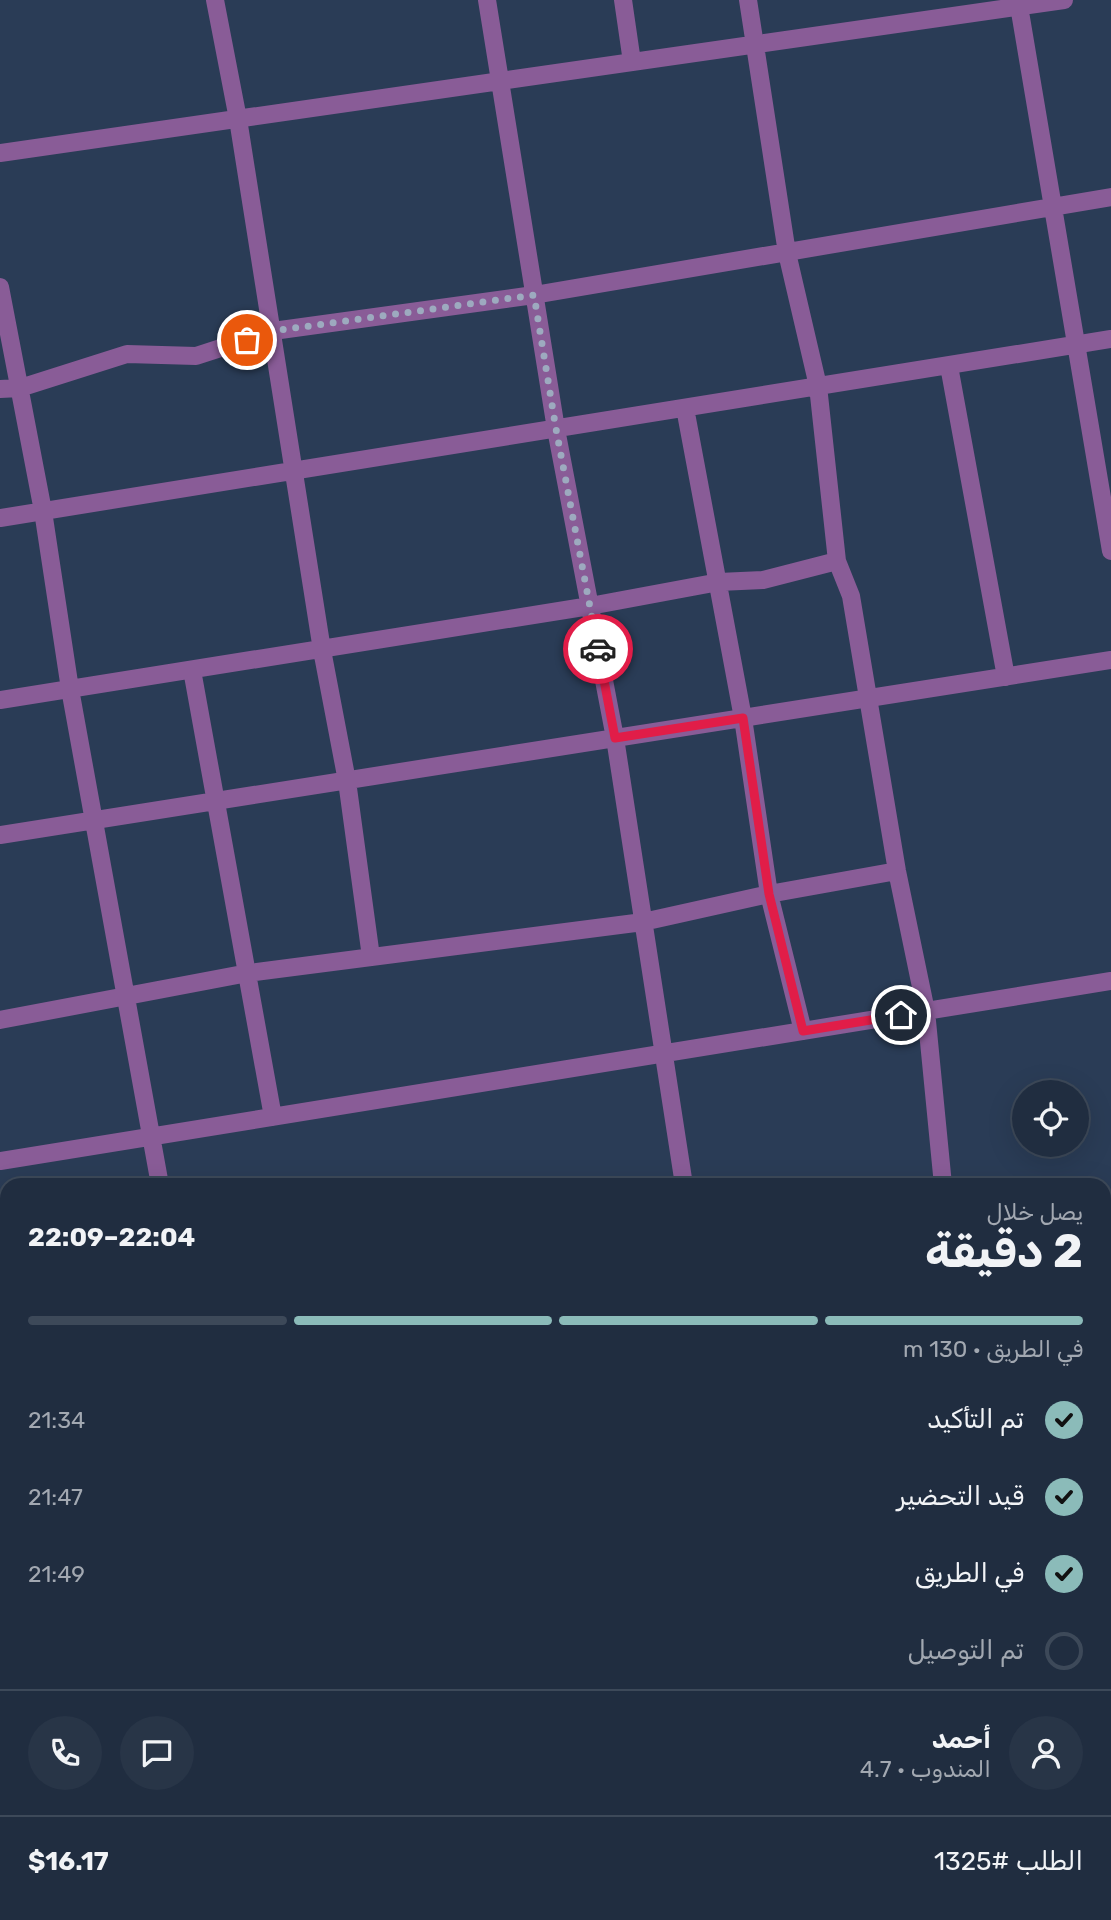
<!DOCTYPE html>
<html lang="ar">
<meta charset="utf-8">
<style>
:root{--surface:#202d40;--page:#283547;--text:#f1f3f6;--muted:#a2a8b1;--line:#3d4959;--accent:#8bbbb9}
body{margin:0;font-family:Rubik,Vazirmatn,sans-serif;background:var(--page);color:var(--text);direction:rtl;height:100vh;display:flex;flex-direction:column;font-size:26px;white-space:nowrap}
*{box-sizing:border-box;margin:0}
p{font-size:23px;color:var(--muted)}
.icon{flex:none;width:38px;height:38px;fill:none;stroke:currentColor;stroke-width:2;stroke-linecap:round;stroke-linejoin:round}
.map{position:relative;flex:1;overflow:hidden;direction:ltr}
.panel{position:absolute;left:0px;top:1178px;width:1111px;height:744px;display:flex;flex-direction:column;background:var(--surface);border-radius:21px 21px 0 0;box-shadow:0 7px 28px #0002,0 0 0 2px var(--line);direction:rtl}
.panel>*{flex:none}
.controls{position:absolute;left:1012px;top:1080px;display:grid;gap:14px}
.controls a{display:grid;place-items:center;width:77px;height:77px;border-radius:50%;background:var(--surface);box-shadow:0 7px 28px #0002,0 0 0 2px var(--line);font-size:35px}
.pin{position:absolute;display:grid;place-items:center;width:60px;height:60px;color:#fff;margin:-30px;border:4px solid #fff;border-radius:50%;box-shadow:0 2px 7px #0007}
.courier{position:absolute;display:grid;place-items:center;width:70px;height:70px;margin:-35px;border:5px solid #e11d48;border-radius:50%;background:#fff;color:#222;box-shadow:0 2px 9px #0007}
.headline em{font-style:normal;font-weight:700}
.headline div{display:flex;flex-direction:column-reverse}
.headline{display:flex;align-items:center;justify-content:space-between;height:119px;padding:0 28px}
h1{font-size:46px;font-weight:700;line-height:52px}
.bar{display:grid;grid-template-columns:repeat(4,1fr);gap:10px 7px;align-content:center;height:84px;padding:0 28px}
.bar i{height:9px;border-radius:5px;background:var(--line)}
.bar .selected{background:var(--accent)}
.bar p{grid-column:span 4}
.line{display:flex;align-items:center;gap:18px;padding:0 28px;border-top:2px solid var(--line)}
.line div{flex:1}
.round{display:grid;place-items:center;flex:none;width:74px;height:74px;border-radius:37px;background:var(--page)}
ol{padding:0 28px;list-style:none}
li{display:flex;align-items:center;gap:21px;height:77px}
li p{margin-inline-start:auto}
li .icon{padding:7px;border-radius:50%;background:var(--accent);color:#111;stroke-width:4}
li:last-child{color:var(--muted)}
li i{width:38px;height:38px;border:4px solid var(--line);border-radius:50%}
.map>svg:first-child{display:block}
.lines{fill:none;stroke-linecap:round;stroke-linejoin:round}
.street{stroke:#895c97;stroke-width:18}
.done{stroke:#9daabf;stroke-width:7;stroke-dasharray:0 12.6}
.route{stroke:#e11d48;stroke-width:9}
</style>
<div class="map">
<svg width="1111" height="1920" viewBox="0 0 1111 1920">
<rect width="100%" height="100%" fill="#2a3c56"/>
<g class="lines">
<path class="street" d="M215,0L238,119L322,650L347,781L371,957
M487,0L556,429L615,738L684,1185
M623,0L632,62
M748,0L787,253L818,386L837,561L851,596L897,871L926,1011L943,1185
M1018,0L1111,551
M0,153L1064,0
M0,287L43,511L70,689L160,1185
M949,366L1006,677
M0,389L20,388L127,354L196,356L273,331L534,295L1111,197
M685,408L743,718L769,894L803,1031
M0,518L1111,339
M192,670L273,1117
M0,700L590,606L719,582L763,580L837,561
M0,835L1111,660
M0,1020L248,973L643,922L769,894L897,871
M0,1161L1111,981
M1104,1304L1111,1303
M0,1338L7,1337
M0,1488H7
M1104,1491L1111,1490
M1104,1635L1111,1634
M1104,1899L1111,1897
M538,1914V1920
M666,1914L667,1920
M797,1914L798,1920
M1078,1914L1079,1920"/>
</g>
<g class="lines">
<path class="done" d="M247,340L273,331L534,295L556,429L598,649"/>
<path class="route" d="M598,649L615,738L743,718L769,894L803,1031L901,1015"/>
</g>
</svg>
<div class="controls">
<a><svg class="icon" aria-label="locate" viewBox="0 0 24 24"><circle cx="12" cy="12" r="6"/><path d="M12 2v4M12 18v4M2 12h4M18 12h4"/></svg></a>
</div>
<div class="pin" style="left:247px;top:340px;background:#ea580c"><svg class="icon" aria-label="bag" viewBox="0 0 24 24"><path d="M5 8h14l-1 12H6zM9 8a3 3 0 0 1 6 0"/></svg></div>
<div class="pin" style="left:901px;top:1015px;background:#1f2937"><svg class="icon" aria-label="home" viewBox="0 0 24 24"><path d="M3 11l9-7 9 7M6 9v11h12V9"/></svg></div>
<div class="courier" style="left:598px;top:649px"><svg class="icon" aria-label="car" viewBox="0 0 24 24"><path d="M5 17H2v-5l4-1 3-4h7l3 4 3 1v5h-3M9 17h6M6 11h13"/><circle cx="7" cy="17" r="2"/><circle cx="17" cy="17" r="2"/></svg></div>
<section class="panel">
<div class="headline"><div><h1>2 دقيقة</h1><p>يصل خلال</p></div><em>22:04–22:09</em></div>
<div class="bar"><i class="selected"></i><i class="selected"></i><i class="selected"></i><i></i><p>في الطريق · 130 m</p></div>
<ol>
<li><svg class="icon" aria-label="check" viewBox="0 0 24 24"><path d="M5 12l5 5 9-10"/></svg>تم التأكيد<p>21:34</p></li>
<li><svg class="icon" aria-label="check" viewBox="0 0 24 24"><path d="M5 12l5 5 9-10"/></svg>قيد التحضير<p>21:47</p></li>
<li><svg class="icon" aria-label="check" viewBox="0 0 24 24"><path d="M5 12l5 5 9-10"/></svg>في الطريق<p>21:49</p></li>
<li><i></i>تم التوصيل</li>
</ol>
<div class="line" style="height:126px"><a class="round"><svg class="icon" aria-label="person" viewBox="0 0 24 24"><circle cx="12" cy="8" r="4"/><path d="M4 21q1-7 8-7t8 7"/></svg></a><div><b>أحمد</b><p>المندوب · 4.7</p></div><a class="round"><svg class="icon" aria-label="chat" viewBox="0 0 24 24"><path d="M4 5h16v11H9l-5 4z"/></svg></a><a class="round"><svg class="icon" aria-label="phone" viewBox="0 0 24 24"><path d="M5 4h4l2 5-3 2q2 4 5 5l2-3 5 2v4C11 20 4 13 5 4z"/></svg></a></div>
<div class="line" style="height:91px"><div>الطلب #1325</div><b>$16.17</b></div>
</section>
</div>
